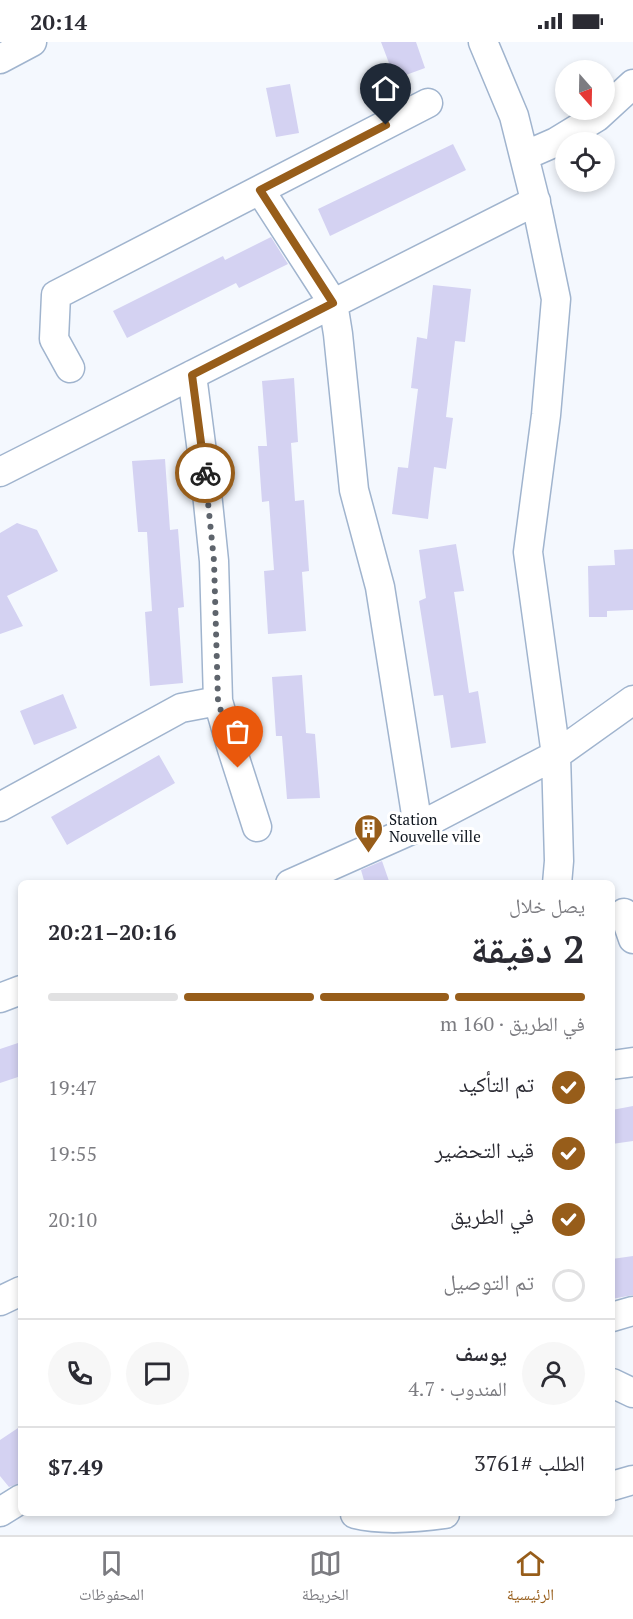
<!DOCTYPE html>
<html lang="ar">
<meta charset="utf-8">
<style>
:root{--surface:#fff;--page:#f7f7f7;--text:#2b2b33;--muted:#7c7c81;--line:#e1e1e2;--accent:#975d1a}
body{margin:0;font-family:"PT Serif","Noto Naskh Arabic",serif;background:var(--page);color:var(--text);direction:rtl;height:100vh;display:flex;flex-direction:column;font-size:22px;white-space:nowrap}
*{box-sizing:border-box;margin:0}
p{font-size:20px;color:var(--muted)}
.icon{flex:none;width:33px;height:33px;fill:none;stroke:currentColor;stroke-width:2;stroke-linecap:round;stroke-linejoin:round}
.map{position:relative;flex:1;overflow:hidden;direction:ltr}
.sheet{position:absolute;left:18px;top:838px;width:597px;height:636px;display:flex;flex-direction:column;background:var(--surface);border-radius:9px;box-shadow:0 3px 9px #0003;direction:rtl}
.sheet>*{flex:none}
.needle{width:39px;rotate:160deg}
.controls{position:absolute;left:555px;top:18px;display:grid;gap:12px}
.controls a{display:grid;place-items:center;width:60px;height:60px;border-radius:50%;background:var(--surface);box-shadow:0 3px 9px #0003;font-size:30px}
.pin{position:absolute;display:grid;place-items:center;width:51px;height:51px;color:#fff;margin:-62px -26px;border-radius:50% 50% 50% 0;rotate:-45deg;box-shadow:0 0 6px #0007}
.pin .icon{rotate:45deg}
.courier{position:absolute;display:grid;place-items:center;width:60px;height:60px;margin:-30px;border:4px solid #975d1a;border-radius:50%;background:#fff;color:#222;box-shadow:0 2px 8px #0007}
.headline em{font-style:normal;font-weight:800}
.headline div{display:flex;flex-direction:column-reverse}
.headline{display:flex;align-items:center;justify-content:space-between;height:102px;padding:0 30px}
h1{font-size:39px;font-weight:800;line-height:45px}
.bar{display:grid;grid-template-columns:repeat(4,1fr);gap:9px 6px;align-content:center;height:72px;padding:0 30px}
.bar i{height:8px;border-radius:4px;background:var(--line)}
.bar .current{background:var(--accent)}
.bar p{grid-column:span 4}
.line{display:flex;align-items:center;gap:15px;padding:0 30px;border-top:2px solid var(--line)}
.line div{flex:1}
.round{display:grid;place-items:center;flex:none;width:63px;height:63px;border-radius:32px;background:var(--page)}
ol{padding:0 30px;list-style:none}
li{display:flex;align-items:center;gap:18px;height:66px}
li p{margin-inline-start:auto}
li .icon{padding:6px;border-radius:50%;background:var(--accent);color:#fff;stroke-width:4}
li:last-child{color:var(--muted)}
li i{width:33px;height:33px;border:3px solid var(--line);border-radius:50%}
.status{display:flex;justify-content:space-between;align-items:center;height:42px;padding:0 30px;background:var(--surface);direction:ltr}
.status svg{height:16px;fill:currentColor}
.tab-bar{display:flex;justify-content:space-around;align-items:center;height:84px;border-top:2px solid var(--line);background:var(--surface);font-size:16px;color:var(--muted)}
.tab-bar a{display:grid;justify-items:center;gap:3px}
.tab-bar .current{color:var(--accent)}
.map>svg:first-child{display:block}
.building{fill:#d4d2f2}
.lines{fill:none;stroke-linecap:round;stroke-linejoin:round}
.minor-casing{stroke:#a0b4ce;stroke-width:31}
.minor{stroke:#fff;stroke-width:28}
.done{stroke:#5e646c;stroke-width:6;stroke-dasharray:0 10.8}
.route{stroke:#975d1a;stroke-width:8}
.labels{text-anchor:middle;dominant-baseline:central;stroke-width:6;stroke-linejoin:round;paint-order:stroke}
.poi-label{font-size:15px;fill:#0e151e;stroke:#fff;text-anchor:start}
</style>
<div class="status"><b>20:14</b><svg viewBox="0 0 49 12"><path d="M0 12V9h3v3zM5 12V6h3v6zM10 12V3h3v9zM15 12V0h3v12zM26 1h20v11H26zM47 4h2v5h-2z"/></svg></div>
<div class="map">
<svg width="633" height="1493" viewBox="0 0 633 1493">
<rect width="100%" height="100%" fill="#f4f8fe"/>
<path class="building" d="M381,0H416L425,26L395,37Z
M290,42L299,91L276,95L266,46Z
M453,102L466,128L330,194L318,167Z
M271,195L288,222L239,246L236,241L127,296L113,269L223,214L225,218Z
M433,243L471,247L465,300L455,299L446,375L453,376L446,427L434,425L428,477L392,472L398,425L408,426L418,347L411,346L417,295L427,297Z
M294,336L298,400L291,401L295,459L304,458L309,529L302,530L306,589L268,592L264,529L274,528L269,459L262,460L258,404H267L262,339Z
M165,417L170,488L178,487L184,565L178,566L183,641L150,644L145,570L152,569L147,490H138L132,419Z
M17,481L37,488L58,529L7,554L23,584L0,592V491Z
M456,502L464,549L454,550L469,651L478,649L486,701L451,706L443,653L434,654L419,559L426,556L419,508Z
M633,507V568L607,569V575H589L588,524L615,523L614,508Z
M302,633L306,691L315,692L320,756L287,757L282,694H276L272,635Z
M63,652L77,686L34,703L20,669Z
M159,713L175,741L67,803L51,775Z
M382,819L390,842H365L361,828Z
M21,1000V1034L0,1041V1007Z
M633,1064V1099L612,1102V1068Z
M633,1214V1253L612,1257V1217Z
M21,1384V1441L9,1445L0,1434V1398Z"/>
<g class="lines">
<defs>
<path id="minor" d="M483,0L514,74L538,170L556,257L546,373L528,510L556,713L559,819L557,842
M0,17L32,0
M524,114L556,100L597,75L633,42
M260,148L333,261L338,292L354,448L380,545L418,785
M70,326L54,297L56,253L428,61
M192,333L206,441L214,519L218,659L232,707L257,785
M0,430L536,159
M0,765L181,666L218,659
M290,842L418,785L556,713L633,658
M624,871L633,897
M0,956L21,948
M612,1023L633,1020
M0,1259L21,1249
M612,1275L633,1269
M612,1341L633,1351
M612,1444L633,1438
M0,1470L21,1457
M355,1472C383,1479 416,1476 445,1472"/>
</defs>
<use href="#minor" class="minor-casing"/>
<use href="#minor" class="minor"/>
</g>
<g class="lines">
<path class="done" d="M205,431L214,519L218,659L238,726"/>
<path class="route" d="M205,431L192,333L333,261L260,148L386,83"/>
</g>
<defs>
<symbol id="building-pin" viewBox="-11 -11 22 30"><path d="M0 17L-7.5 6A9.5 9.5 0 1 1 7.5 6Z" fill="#975d1a" stroke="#fff"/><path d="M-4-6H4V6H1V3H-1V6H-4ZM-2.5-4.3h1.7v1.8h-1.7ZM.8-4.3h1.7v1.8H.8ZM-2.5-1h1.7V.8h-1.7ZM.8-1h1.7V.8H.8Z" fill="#fff"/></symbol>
</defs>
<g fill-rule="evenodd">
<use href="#building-pin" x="352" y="770" width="33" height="45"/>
</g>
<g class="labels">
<g class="poi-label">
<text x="389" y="777">Station<tspan x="389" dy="17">Nouvelle ville</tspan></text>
</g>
</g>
</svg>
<div class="controls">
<a><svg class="needle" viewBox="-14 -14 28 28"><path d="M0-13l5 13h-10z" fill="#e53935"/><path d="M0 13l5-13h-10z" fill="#7c7c81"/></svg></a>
<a><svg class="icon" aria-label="locate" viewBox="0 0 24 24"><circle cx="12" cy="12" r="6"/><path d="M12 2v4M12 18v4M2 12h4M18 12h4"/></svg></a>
</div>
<div class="pin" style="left:238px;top:726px;background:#ea580c"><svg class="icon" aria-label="bag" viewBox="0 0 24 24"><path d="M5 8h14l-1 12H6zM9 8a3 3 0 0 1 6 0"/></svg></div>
<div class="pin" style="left:386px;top:83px;background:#1f2937"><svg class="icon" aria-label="home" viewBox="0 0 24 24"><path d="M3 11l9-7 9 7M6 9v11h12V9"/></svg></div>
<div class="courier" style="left:205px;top:431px"><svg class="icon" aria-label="bike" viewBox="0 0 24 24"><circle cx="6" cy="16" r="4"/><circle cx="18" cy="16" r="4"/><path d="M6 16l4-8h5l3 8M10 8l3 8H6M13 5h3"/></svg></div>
<section class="sheet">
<div class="headline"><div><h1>2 دقيقة</h1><p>يصل خلال</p></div><em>20:16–20:21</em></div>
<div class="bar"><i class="current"></i><i class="current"></i><i class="current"></i><i></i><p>في الطريق · 160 m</p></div>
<ol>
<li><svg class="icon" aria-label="check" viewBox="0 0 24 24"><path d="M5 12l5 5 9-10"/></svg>تم التأكيد<p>19:47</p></li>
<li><svg class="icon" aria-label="check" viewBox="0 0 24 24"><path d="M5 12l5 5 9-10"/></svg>قيد التحضير<p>19:55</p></li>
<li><svg class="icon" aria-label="check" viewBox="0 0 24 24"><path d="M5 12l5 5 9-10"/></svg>في الطريق<p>20:10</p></li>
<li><i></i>تم التوصيل</li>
</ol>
<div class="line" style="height:108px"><a class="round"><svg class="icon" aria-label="person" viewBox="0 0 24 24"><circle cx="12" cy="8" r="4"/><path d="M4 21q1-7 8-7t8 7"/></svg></a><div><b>يوسف</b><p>المندوب · 4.7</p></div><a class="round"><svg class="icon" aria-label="chat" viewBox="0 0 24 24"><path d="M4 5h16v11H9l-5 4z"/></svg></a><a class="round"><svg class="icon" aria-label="phone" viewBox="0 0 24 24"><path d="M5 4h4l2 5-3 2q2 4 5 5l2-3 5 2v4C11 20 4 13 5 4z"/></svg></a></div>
<div class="line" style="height:78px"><div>الطلب #3761</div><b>$7.49</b></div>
</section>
</div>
<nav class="tab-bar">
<a class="current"><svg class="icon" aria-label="home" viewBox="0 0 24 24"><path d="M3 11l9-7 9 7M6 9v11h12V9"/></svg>الرئيسية</a>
<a><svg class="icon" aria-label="map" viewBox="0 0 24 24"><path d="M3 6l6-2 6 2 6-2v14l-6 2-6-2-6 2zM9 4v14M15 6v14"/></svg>الخريطة</a>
<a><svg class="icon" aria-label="saved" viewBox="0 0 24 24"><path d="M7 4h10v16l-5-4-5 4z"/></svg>المحفوظات</a>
</nav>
